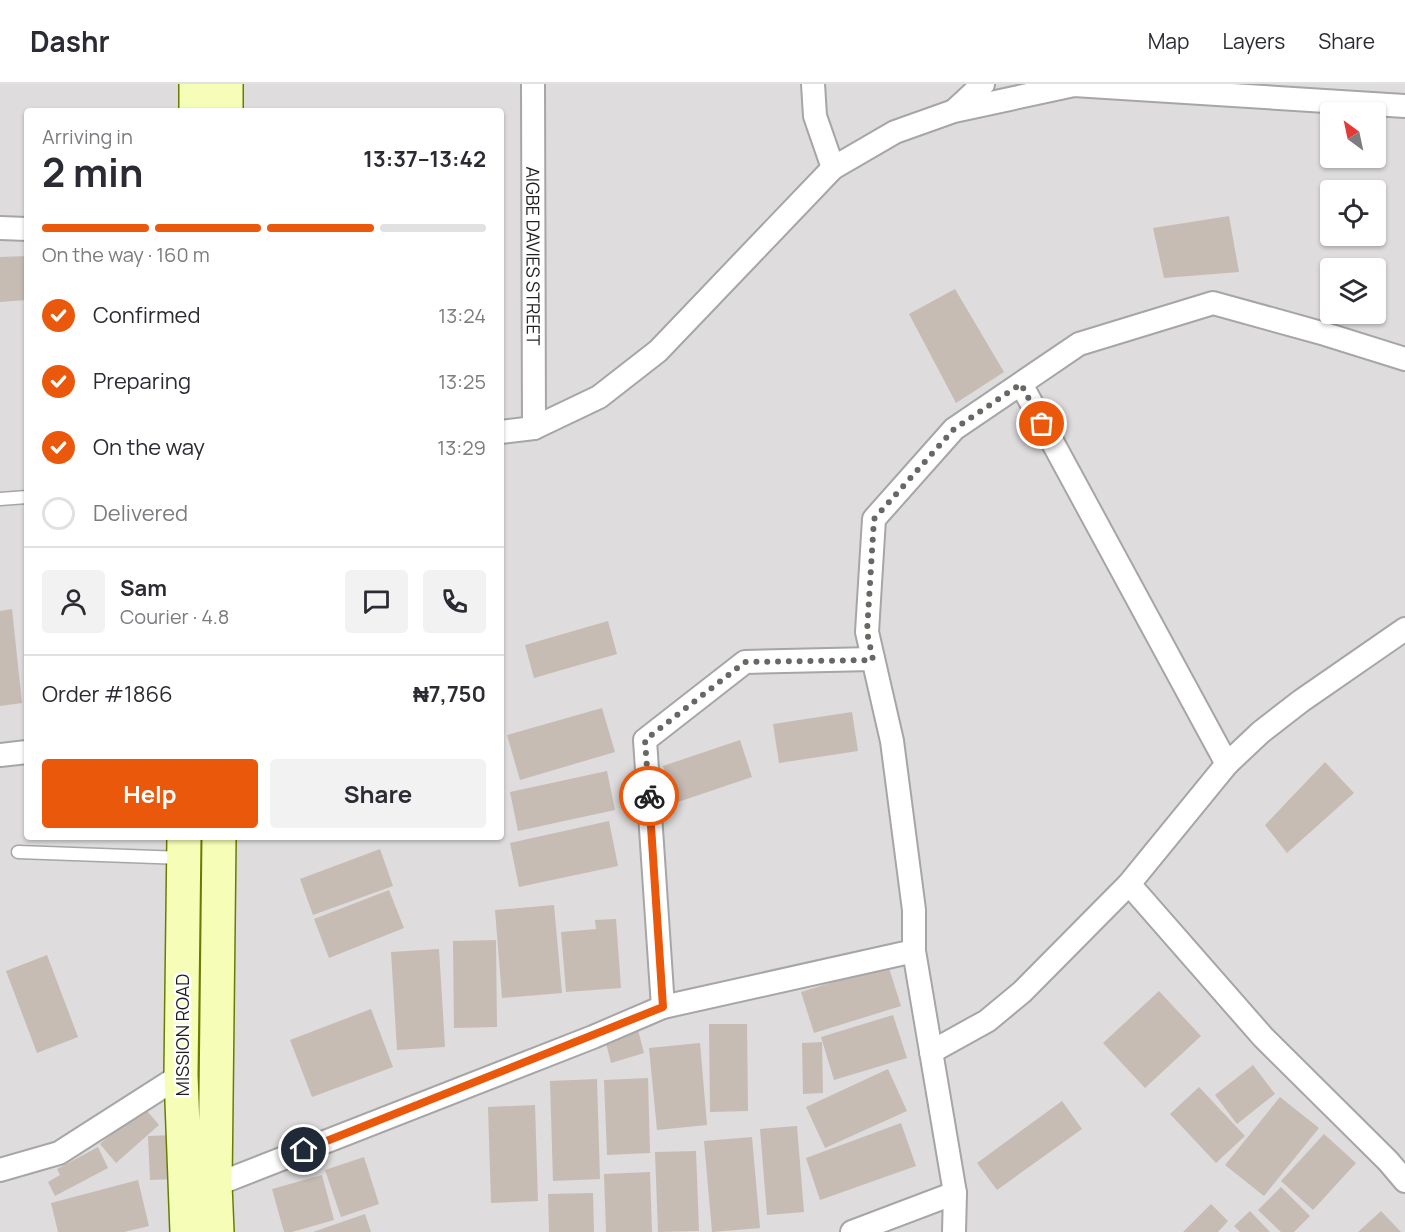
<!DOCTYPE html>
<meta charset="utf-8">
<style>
:root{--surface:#fff;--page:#f2f2f3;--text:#2b2b33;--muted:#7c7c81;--line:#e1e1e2;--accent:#ea580c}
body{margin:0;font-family:Manrope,sans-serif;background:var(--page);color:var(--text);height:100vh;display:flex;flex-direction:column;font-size:22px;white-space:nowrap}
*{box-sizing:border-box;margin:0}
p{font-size:20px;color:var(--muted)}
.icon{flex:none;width:33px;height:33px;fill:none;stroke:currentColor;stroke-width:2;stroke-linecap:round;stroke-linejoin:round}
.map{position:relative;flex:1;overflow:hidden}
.drawer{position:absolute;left:24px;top:24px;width:480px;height:732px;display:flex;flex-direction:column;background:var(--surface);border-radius:6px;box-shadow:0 2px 4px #0004}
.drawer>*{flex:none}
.needle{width:39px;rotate:327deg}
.fabs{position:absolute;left:1320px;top:18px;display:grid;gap:12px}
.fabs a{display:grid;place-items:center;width:66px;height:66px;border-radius:6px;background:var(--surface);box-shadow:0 2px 4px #0004;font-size:30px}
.pin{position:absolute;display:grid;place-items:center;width:51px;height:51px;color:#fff;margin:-26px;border:3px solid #fff;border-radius:50%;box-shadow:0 2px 6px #0007}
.courier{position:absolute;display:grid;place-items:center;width:60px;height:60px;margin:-30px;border:4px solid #ea580c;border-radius:50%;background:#fff;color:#222;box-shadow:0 2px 8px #0007}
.head em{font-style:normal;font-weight:700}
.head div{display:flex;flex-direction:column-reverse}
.head{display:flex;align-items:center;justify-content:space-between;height:102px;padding:0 18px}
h1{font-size:39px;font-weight:700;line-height:45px}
.bar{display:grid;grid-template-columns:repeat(4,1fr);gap:9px 6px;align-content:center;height:72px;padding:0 18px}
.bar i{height:8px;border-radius:4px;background:var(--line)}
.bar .selected{background:var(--accent)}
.bar p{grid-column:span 4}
.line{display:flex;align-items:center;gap:15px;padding:0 18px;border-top:2px solid var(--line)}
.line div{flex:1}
.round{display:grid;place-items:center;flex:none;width:63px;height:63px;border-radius:6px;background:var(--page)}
ol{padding:0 18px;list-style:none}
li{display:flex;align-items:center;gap:18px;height:66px}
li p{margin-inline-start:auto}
li .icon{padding:6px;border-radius:50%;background:var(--accent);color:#fff;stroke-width:4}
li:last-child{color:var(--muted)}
li i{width:33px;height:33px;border:3px solid var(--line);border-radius:50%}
.primary-button{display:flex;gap:12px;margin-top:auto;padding:12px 18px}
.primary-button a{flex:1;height:69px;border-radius:6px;background:var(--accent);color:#fff;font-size:24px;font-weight:700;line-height:69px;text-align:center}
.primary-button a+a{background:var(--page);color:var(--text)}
header{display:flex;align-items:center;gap:36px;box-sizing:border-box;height:84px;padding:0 30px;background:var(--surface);border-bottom:2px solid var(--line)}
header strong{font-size:28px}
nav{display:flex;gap:33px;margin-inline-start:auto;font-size:21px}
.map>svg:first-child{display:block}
.residential{fill:#dedcdc;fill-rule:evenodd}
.building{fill:#c6bcb4}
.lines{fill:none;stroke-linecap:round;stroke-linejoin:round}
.lane-casing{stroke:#a6a6a6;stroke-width:15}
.street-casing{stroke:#a6a6a6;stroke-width:26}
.secondary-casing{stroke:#687d00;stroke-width:36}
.lane{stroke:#fff;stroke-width:12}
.street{stroke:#fff;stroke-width:22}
.secondary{stroke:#f6fdb7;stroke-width:33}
.done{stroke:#686764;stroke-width:6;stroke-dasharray:0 10.8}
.route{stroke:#ea580c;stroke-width:8}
.labels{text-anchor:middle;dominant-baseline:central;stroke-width:5;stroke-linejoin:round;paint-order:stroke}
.street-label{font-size:18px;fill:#1f1f1f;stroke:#fff}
</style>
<header>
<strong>Dashr</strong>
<nav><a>Map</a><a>Layers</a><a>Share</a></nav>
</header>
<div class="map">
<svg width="1405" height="1148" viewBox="0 0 1405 1148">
<rect width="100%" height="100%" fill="#f1eee5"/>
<path class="residential" d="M0,0H1405V1148H0ZM27,27H501V753H27ZM1330,28H1376V74H1330ZM1330,106H1376V152H1330ZM1330,184H1376V230H1330Z"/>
<path class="building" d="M1229,132L1239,188L1164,194L1153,144Z
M27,172V216L0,218V173Z
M955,205L1004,288L956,319L909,230Z
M12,525L22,619L0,622V527Z
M608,537L617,570L534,594L525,561Z
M602,624L615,668L520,696L507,651Z
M852,628L858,667L779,679L773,640Z
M740,656L752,693L675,719L663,682Z
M1325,678L1354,709L1287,769L1265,741Z
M607,687L615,726L518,747L510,708Z
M609,737L618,782L519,803L510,759Z
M380,765L393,802L313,831L300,795Z
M389,806L404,844L329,874L314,835Z
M554,821L562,909L502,914L495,826Z
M616,835L621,904L566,908L561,848L596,845L595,836Z
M496,856L497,943L454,944L453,857Z
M439,865L445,963L397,966L391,868Z
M47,871L78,953L37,969L6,887Z
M888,881L901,922L814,949L801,908Z
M1159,907L1201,952L1145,1004L1103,959Z
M371,925L393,983L312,1013L290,956Z
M893,931L907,974L834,996L821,953Z
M709,940H747L748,1027L710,1028Z
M638,946L644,969L611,979L605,955Z
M822,958L823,1009L803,1010L802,959Z
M700,959L707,1041L657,1046L649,964Z
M1253,981L1275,1010L1237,1040L1215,1011Z
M888,985L907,1027L825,1064L806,1023Z
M648,994L650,1069L607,1071L604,996Z
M597,995L600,1095L553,1097L550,997Z
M1199,1003L1245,1052L1216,1079L1170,1030Z
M1280,1013L1319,1044L1264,1112L1225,1081Z
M1062,1017L1082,1045L997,1106L977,1079Z
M535,1021L538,1117L491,1119L488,1023Z
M143,1022L159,1041L116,1079L100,1060Z
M901,1039L916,1082L820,1116L806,1074Z
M797,1042L804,1128L767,1131L760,1045Z
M1324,1050L1356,1079L1313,1126L1281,1097Z
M173,1051L175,1095L150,1096L148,1052Z
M752,1053L760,1144L712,1148L704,1057Z
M98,1063L108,1084L55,1112L48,1098L60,1091L57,1085Z
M696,1067L699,1147L658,1148L655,1068Z
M364,1073L379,1120L341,1133L325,1086Z
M650,1088L652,1148H606L604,1090Z
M322,1091L334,1136L292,1148H284L272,1105Z
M138,1096L149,1142L124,1148H58L51,1119Z
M1281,1103L1310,1132L1294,1148H1281L1258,1126Z
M593,1109L594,1148H549L548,1110Z
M1211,1120L1228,1137L1218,1148H1183Z
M1250,1127L1270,1148H1240L1234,1142Z
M1381,1127L1401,1148H1358Z
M365,1130L371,1148H313Z"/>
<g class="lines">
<defs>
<path id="lane" d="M0,415L27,413
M18,768L183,774"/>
<g id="street">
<path id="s1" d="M533,0L534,344"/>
<path d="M813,0L815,32L833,84"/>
<path d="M955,26L983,0"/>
<path d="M0,144L27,145"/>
<path d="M1021,300L1227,680"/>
<path d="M501,348L534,344L599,313L658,267L833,84L895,48L954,27L1074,1L1405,22"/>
<path d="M0,671L27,668"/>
<path d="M1129,800L1263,953L1388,1077L1405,1097"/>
<path d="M663,923L645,656L745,578L873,575"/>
<path d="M931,968L987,937L1022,908L1129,800L1227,680L1261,648L1301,617L1405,545"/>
<path d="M0,1086L59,1069L181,991"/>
<path d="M215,1101L593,953L663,923L914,867"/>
<path d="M852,1148L955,1109"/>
<path d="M954,1148L955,1109L914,867V826L892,657L867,548L874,435L954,345L1079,260L1213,219L1325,250L1405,275"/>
</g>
<path id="secondary" d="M196,0V27
M226,27V0
M184,753L181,991L187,1148
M217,1148L215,1101L219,753"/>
</defs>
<use href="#lane" class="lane-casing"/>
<use href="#street" class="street-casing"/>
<use href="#secondary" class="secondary-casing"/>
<use href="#lane" class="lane"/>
<use href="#street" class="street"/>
<use href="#secondary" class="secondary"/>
</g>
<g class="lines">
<path class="done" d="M649,712L645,656L745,578L873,576L867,548L874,435L954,345L1021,300L1042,340"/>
<path class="route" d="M304,1066L663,923L649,712"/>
</g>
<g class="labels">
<g class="street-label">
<text stroke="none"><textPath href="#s1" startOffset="172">AIGBE DAVIES STREET</textPath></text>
<text transform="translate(182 951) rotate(-90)">MISSION ROAD</text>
</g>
</g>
</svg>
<div class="fabs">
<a><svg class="needle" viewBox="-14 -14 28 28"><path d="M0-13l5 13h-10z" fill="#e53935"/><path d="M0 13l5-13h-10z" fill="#7c7c81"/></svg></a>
<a><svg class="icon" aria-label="locate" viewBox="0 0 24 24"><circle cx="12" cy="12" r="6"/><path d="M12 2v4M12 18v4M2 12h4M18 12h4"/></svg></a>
<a><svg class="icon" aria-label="layers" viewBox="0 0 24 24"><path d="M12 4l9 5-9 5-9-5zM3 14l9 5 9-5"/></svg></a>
</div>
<div class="pin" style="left:1042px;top:340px;background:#ea580c"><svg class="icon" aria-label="bag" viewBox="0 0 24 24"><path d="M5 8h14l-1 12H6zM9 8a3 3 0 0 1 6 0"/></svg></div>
<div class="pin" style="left:304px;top:1066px;background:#1f2937"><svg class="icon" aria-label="home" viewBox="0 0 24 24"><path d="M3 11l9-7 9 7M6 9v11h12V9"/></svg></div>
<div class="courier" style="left:649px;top:712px"><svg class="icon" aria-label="bike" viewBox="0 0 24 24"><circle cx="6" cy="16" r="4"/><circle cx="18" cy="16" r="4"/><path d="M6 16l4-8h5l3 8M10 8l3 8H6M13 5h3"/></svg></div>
<section class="drawer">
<div class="head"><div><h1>2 min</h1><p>Arriving in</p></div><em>13:37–13:42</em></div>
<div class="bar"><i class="selected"></i><i class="selected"></i><i class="selected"></i><i></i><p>On the way · 160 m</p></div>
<ol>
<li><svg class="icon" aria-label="check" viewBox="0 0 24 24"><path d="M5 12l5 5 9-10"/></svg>Confirmed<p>13:24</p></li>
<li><svg class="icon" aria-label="check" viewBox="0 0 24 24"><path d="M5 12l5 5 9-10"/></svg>Preparing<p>13:25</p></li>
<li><svg class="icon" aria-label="check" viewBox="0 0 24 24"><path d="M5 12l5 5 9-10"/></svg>On the way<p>13:29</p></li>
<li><i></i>Delivered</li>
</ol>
<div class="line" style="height:108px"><a class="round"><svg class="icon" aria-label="person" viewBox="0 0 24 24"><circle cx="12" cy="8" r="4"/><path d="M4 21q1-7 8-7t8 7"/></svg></a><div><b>Sam</b><p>Courier · 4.8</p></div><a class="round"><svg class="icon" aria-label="chat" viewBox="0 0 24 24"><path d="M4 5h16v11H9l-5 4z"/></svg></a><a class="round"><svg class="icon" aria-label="phone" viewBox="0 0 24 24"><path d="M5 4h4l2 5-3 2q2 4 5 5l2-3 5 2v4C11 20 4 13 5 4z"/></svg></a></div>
<div class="line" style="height:78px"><div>Order #1866</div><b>₦7,750</b></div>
<div class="primary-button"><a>Help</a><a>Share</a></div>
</section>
</div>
